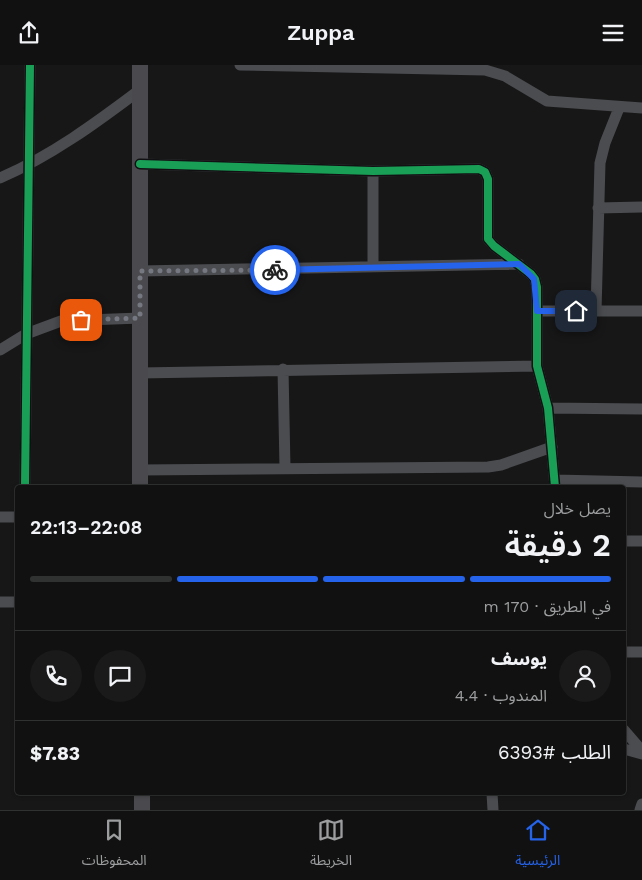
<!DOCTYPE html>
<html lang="ar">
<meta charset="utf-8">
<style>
:root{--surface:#111;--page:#1a1a1a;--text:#f1f3f6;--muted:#9c9d9f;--line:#303131;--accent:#2563eb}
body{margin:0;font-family:"Work Sans","Noto Sans Arabic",sans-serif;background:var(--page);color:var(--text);direction:rtl;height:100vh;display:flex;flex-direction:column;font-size:19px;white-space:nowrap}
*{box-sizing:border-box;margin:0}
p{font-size:16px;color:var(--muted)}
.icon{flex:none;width:28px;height:28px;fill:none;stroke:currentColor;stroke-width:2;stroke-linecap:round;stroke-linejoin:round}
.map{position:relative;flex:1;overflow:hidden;direction:ltr}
.sheet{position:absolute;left:15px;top:420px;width:611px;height:310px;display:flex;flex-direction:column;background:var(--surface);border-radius:5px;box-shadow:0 1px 4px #0004,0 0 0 1px var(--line);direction:rtl}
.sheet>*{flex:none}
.pin{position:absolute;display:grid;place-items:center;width:42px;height:42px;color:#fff;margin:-21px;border-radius:10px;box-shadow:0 2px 8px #0006}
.courier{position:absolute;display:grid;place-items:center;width:50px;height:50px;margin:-25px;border:4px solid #2563eb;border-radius:50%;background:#fff;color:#222;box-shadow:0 1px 6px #0007}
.headline em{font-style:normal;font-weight:600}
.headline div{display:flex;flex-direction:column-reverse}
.headline{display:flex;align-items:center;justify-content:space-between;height:85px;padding:0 15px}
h1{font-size:32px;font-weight:600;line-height:38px}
.bar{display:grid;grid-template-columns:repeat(4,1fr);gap:8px 5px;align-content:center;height:60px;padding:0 15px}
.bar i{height:6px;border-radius:4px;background:var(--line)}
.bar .active{background:var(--accent)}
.bar p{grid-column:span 4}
.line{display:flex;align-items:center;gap:12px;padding:0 15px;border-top:1px solid var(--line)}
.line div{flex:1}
.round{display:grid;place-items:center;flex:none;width:52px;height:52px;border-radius:26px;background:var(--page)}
header{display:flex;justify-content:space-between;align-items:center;height:65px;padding:0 15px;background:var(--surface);font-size:22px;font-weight:600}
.dock{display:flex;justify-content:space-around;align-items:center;height:70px;border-top:1px solid var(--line);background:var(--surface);font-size:14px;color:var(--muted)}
.dock a{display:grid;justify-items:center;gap:2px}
.dock .active{color:var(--accent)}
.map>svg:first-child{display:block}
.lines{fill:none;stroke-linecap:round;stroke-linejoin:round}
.street{stroke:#4b4c50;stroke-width:11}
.secondary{stroke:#4a4a4e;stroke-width:16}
.cycleway-casing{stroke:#111113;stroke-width:11}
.cycleway{stroke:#1a9f57;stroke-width:8}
.done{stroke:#757880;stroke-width:5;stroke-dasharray:0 9}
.route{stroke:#2563eb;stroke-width:6}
</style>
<header><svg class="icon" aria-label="menu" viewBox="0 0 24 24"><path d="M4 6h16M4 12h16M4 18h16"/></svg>Zuppa<svg class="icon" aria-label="share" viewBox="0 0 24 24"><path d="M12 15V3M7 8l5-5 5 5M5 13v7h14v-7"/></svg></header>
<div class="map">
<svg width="642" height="745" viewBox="0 0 642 745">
<rect width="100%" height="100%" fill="#171717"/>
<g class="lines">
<path class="street" d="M240,0L485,5L505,11L547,36L642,43
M140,99L373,106L479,104L485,107L488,114V174L494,181L531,209L535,214L537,222V301L548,343L555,422
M373,106V202
M0,113C51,91 96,58 141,24
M598,143L642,142
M140,206L519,199
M537,246H642
M596,246L600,98L605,78L619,43
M0,285L26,269L61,256L140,253
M283,304L285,403
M140,308L537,301
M548,343L642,344
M140,405L488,402L501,400L552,382
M555,415L642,417
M25,422L30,0
M0,452H18
M624,476H642
M0,537H18
M624,587H642
M624,665L642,686
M624,684L642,689
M492,728L493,745
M640,745L642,739"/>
<path class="secondary" d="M140,0V422
M142,728V745"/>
<defs>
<path id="cycleway" d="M140,99L373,106L479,104L485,107L488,114V174L494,181L531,209L535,214L537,222V301L548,343L555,422
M25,422L30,0"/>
</defs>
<use href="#cycleway" class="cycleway-casing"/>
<use href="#cycleway" class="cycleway"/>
</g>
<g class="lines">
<path class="done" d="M81,255L140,253V206L275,205"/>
<path class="route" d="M275,205L519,199L534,214L537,246H576"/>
</g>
</svg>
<div class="pin" style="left:81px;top:255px;background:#ea580c"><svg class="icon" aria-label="bag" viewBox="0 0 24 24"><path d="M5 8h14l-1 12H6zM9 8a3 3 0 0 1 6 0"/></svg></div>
<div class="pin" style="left:576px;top:246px;background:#1f2937"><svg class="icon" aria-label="home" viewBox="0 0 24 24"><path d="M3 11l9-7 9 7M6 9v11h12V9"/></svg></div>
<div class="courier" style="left:275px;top:205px"><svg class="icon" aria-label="bike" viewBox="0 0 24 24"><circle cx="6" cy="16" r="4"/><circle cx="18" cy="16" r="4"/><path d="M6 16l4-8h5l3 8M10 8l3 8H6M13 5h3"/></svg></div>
<section class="sheet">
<div class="headline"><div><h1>2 دقيقة</h1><p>يصل خلال</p></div><em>22:08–22:13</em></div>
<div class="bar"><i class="active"></i><i class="active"></i><i class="active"></i><i></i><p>في الطريق · 170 m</p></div>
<div class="line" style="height:90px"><a class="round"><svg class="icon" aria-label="person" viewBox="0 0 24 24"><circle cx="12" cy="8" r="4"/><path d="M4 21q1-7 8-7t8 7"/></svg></a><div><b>يوسف</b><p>المندوب · 4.4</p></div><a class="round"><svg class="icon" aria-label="chat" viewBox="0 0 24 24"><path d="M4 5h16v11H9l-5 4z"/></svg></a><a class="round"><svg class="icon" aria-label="phone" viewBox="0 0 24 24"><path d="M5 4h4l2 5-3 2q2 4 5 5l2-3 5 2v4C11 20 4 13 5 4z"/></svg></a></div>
<div class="line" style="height:65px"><div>الطلب #6393</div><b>$7.83</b></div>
</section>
</div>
<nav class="dock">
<a class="active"><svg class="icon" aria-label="home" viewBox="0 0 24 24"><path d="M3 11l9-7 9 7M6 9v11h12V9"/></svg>الرئيسية</a>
<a><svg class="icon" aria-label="map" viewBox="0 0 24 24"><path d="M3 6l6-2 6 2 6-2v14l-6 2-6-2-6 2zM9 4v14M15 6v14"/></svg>الخريطة</a>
<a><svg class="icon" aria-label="saved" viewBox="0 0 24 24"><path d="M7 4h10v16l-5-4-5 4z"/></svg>المحفوظات</a>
</nav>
